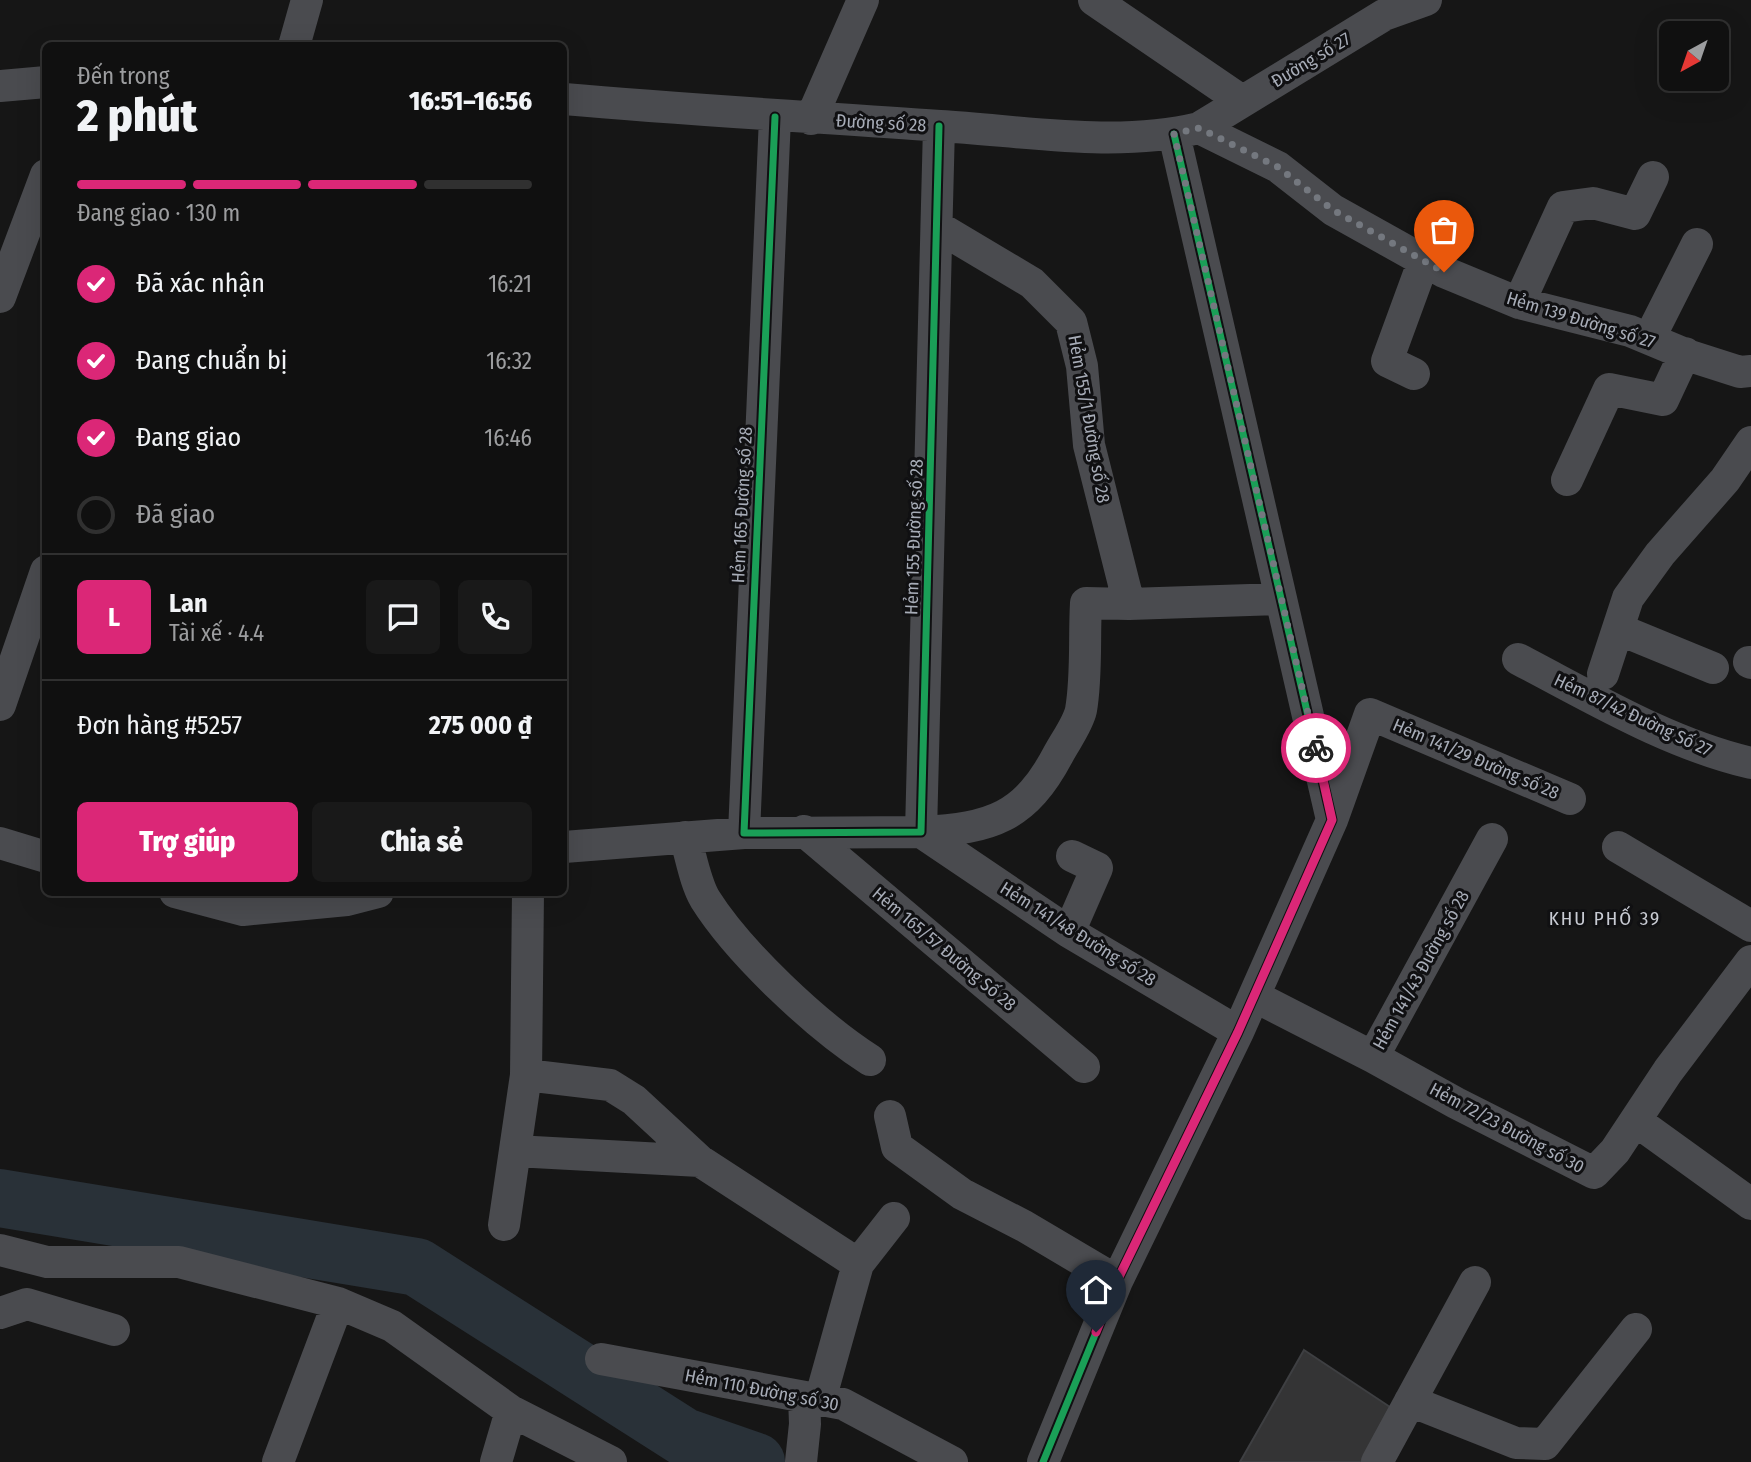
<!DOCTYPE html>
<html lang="vi">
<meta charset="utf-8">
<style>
:root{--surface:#101010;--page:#191919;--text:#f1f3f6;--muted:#9c9d9f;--line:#303030;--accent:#db2777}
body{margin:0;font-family:"Fira Sans Condensed",sans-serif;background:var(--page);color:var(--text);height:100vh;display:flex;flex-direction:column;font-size:26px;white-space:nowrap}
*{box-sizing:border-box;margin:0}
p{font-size:23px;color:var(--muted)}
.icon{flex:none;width:38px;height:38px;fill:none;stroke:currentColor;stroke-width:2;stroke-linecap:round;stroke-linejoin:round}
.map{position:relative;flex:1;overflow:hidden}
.details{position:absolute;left:42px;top:42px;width:525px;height:854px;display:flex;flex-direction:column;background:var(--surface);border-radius:10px;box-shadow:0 7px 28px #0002,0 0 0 2px var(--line)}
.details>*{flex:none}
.needle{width:46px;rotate:220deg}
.controls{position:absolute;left:1659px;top:21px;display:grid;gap:14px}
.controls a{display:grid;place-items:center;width:70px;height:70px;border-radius:10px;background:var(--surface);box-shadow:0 7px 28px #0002,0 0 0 2px var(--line);font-size:35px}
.pin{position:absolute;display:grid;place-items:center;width:60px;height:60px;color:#fff;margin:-72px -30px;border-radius:50% 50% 50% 0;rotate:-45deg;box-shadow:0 0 7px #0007}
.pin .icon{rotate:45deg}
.courier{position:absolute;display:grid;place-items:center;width:70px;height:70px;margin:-35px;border:5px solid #db2777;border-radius:50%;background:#fff;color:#222;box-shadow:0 2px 9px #0007}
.overview em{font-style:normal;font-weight:800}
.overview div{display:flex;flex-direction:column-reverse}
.overview{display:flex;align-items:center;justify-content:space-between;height:119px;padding:0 35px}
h1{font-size:46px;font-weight:800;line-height:52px}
.bar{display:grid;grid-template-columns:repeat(4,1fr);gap:10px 7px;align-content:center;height:84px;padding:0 35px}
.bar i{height:9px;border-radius:5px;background:var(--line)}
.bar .active{background:var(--accent)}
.bar p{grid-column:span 4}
.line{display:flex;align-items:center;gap:18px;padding:0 35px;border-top:2px solid var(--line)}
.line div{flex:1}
.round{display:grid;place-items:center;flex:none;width:74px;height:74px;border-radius:10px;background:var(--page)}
ol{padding:0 35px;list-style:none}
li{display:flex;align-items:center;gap:21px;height:77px}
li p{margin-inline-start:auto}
li .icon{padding:7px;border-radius:50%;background:var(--accent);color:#fff;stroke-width:4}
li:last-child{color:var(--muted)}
li i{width:38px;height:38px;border:4px solid var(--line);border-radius:50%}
.cta{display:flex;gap:14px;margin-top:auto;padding:14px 35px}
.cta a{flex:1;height:80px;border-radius:10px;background:var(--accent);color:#fff;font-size:28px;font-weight:800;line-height:80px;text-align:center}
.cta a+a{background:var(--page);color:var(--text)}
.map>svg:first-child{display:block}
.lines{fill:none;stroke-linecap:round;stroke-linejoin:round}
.river{stroke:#293138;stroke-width:58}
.building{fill:#343435;stroke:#3e3f42;stroke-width:2}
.minor{stroke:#4a4b4f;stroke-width:32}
.cycleway-casing{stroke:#101012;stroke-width:11}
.cycleway{stroke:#1a9f57;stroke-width:7}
.done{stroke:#74787f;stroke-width:7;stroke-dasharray:0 12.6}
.route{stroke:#db2777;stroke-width:9}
.labels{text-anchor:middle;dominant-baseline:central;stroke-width:6;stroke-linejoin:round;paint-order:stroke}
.street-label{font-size:18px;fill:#a7acb7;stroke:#101012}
.neighbourhood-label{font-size:19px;letter-spacing:2px;fill:#c8cbd3;stroke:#101012}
</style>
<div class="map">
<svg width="1751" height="1462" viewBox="0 0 1751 1462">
<rect width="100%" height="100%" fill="#161616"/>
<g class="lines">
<path class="river" d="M0,1198L417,1267L684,1437L756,1462"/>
</g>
<path class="building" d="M1304,1350L1390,1407L1361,1462H1240Z"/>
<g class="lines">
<path class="minor" d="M1094,0L1242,101
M294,46L307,0
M0,86L46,82
M564,99C689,110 814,117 940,126C1024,131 1116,148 1199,128L1384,15L1426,0
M775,117L744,833L921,832L939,126
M811,119L863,0
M1199,128L1278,167L1333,210L1444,272L1519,303L1630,331L1690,356L1740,372L1751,371
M0,297L46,175
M1519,303L1563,207L1593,203L1635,214L1653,177
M1649,339L1697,244
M1414,374L1387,361L1424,260
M1567,480L1609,389L1663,400L1685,353
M1129,604L1281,599
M1618,629L1713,668
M1518,659C1593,698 1669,744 1751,763
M1749,662L1751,663
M1603,674L1628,598L1660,554L1725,480L1751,442
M0,705L46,571
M1332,820L1370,714L1570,799
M804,831L1084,1067
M921,832C992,828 1025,818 1059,753C1066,740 1078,724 1081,710C1087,676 1084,637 1086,603L1129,604L1089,445L1082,366L1071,322L1032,283L938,227
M921,832L1069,932L1238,1032
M685,837C691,856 695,882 705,899C739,953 817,1026 870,1060
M0,843L46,857
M564,847L744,833
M1618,847L1751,926
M175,892L243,910L347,900V892
M347,900L378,892
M1069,932L1097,868L1072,856
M1254,996L1373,1057L1492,839
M1373,1057L1456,1103L1594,1173L1615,1151L1668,1071L1751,961
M526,1075L610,1085L634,1100L700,1161
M890,1116L897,1147L962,1194L1024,1226L1117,1281
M1636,1121L1751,1204
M515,1151L700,1161L858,1264
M504,1225L526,1075L528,892
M0,1250L47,1262H179L338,1303L392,1326L511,1411L611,1462
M0,1313L27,1304L114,1330
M601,1359L843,1404L952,1462
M820,1400L858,1264L894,1218
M1410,1401L1516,1443L1545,1444L1636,1329
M278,1462L338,1303
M496,1462L511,1411
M801,1462L805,1424L804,1397
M1043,1462L1117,1281L1238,1032L1332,820L1174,134
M1377,1462L1475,1282"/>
<defs>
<path id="cycleway" d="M775,117L744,833L921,832L939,126
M1043,1462L1117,1281L1238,1032L1332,820L1174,134"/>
</defs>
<use href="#cycleway" class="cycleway-casing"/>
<use href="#cycleway" class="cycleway"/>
</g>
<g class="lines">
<path class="done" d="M1316,748L1174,134L1199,128L1278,167L1333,210L1444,272"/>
<path class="route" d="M1096,1332L1117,1281L1238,1032L1332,820L1316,748"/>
</g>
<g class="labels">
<g class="street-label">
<text transform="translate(1311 60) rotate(-31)">Đường số 27</text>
<text transform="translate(881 123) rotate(3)">Đường số 28</text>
<text transform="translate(1581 320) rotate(17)">Hẻm 139 Đường số 27</text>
<text transform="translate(1089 419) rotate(80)">Hẻm 155/1 Đường số 28</text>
<text transform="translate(742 505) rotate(-87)">Hẻm 165 Đường số 28</text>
<text transform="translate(914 537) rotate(-88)">Hẻm 155 Đường số 28</text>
<text transform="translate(1633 715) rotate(25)">Hẻm 87/42 Đường Số 27</text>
<text transform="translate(1476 759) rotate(23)">Hẻm 141/29 Đường số 28</text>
<text transform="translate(1078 934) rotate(32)">Hẻm 141/48 Đường số 28</text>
<text transform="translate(944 949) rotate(40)">Hẻm 165/57 Đường Số 28</text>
<text transform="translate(1421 970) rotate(-61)">Hẻm 141/43 Đường số 28</text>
<text transform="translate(1507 1128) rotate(28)">Hẻm 72/23 Đường số 30</text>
<text transform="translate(762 1390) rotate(11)">Hẻm 110 Đường số 30</text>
</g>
<g class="neighbourhood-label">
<text x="1605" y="918">KHU PHỐ 39</text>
</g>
</g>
</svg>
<div class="controls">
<a><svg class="needle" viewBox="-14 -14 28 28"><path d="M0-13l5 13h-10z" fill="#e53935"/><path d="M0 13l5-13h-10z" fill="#9c9d9f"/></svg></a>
</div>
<div class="pin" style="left:1444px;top:272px;background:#ea580c"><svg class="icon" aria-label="bag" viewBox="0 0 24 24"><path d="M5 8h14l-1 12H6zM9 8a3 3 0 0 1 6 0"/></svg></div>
<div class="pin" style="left:1096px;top:1332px;background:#1f2937"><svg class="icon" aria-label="home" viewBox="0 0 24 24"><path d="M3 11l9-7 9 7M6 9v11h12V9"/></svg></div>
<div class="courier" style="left:1316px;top:748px"><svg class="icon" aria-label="bike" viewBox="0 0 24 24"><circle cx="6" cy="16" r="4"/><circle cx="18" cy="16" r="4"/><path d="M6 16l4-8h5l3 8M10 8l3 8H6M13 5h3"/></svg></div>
<section class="details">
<div class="overview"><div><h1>2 phút</h1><p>Đến trong</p></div><em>16:51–16:56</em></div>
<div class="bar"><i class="active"></i><i class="active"></i><i class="active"></i><i></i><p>Đang giao · 130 m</p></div>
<ol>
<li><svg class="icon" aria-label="check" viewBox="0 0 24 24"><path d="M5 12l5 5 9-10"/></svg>Đã xác nhận<p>16:21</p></li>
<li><svg class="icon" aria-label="check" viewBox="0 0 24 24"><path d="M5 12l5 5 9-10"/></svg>Đang chuẩn bị<p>16:32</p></li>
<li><svg class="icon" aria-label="check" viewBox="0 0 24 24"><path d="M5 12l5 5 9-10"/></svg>Đang giao<p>16:46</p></li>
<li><i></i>Đã giao</li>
</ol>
<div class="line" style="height:126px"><b class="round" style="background:var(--accent);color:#fff">L</b><div><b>Lan</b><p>Tài xế · 4.4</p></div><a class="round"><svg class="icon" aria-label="chat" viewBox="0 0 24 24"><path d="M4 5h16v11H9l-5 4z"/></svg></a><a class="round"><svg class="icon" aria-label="phone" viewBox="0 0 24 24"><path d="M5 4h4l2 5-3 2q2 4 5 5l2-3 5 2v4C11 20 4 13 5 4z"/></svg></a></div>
<div class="line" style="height:91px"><div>Đơn hàng #5257</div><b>275 000 ₫</b></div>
<div class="cta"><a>Trợ giúp</a><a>Chia sẻ</a></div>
</section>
</div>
